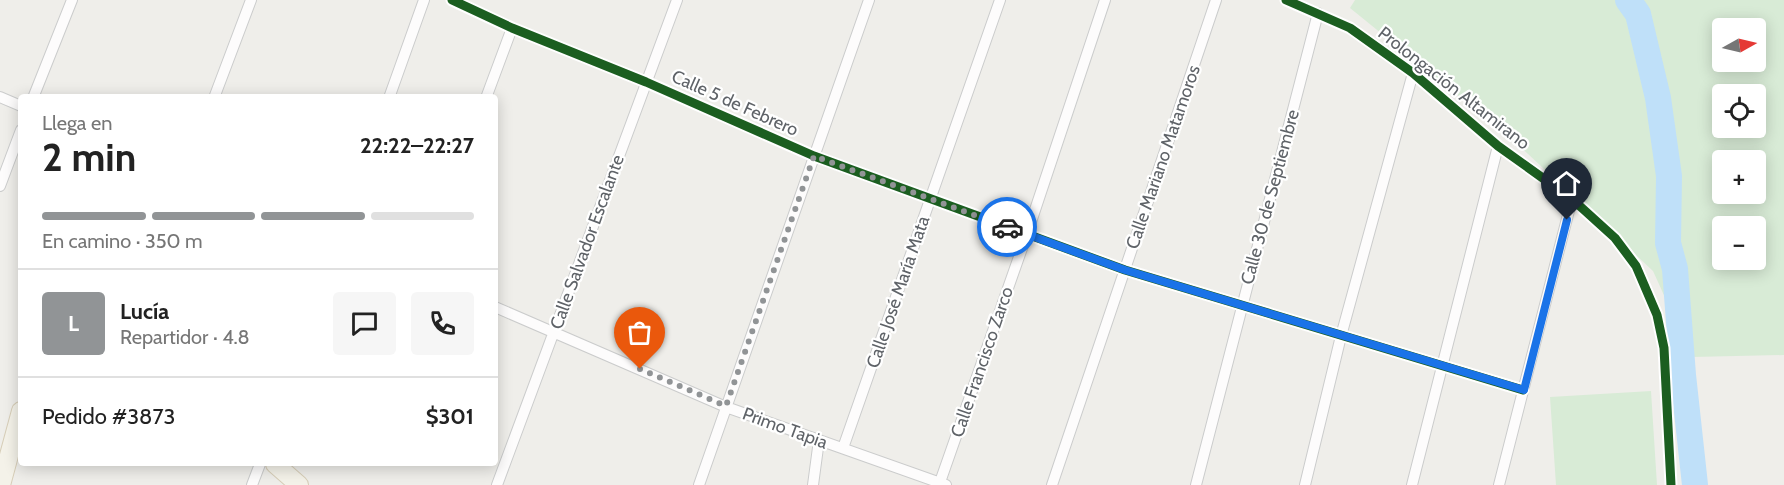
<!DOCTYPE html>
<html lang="es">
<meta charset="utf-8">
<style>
:root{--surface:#fff;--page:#f6f6f6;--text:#222;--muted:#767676;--line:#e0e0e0;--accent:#919496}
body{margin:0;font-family:Cabin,sans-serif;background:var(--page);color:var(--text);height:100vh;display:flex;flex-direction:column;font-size:22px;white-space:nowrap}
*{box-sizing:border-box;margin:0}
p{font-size:20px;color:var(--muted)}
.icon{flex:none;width:33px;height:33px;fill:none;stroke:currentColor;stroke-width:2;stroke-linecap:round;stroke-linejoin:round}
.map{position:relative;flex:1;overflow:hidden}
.drawer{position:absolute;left:18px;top:94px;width:480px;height:372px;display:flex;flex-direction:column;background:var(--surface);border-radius:6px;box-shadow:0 3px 15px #0003}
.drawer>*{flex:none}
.needle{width:39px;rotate:82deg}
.tools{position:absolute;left:1712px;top:18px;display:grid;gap:12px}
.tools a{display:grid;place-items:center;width:54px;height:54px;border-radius:6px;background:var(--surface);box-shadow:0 3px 15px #0003;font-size:30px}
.pin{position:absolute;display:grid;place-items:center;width:51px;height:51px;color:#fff;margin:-62px -26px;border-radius:50% 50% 50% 0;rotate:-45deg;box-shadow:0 0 6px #0007}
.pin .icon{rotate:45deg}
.courier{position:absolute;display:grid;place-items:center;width:60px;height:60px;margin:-30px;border:4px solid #1a73e8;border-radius:50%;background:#fff;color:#222;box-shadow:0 2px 8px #0007}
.head em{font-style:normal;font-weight:700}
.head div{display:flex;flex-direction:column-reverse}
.head{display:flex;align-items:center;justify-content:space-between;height:102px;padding:0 24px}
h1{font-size:39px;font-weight:700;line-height:45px}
.bar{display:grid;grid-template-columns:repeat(4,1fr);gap:9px 6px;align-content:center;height:72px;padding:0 24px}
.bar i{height:8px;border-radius:4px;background:var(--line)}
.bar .current{background:var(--accent)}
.bar p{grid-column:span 4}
.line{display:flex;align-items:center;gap:15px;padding:0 24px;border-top:2px solid var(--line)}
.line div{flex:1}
.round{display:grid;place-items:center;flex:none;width:63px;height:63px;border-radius:6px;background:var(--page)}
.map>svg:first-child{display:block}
.green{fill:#d8ebd6;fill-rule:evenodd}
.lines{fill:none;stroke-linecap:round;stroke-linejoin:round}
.river{stroke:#bfe0f9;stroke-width:26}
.street-casing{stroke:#cbcccc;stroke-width:12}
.primary-casing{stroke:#d7ceb8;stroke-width:20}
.street{stroke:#fdfcfc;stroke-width:10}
.primary{stroke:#f4f2e9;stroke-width:18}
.cycleway-casing{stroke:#fff;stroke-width:13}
.cycleway{stroke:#1b5e20;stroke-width:9}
.done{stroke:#919496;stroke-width:6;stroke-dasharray:0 10.8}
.route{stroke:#1a73e8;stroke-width:8}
.labels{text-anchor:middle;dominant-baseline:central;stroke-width:4.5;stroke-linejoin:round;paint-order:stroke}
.street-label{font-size:18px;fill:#5f6368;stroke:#fff}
</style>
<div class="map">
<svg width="1784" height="485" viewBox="0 0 1784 485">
<rect width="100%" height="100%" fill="#efeeea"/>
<path class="green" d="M1355,0H1784V355L1692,357L1653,271L1514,141L1350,8ZM1722,28H1755V62H1722ZM1722,94H1755V128H1722ZM1722,160H1755V194H1722ZM1722,226H1755V260H1722Z
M1651,391L1657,485H1556L1550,397Z"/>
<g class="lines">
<path class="river" d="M1628,0L1638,14L1658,98L1669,176L1668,243L1675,269L1683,375L1695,485"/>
<defs>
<path id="street" d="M452,0L512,28L646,82L814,156L1125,270L1523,390
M1286,0L1350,28L1413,73L1498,146L1572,199L1615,238L1636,266L1657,315L1664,348L1671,485
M0,97L21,106
M33,98L72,0
M214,98L251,0
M389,98L424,0
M486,98L512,28
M0,186L21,130
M495,307L726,407L946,485
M843,448L1000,0
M252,485L260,464
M497,485L677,0
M699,485L869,0
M813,485L819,440
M939,485L1027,234L1105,0
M1052,485L1216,0
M1196,485L1318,13
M1305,485L1341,336L1413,73
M1412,485L1498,146
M1499,485L1572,199"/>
<path id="primary" d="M275,464L299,485
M1,485L21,411"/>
</defs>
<use href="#street" class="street-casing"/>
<use href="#primary" class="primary-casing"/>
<use href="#street" class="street"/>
<use href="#primary" class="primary"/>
<defs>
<path id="cycleway" d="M452,0L512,28L646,82L814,156L1125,270L1523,390
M1286,0L1350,28L1413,73L1498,146L1572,199L1615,238L1636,266L1657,315L1664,348L1671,485"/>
</defs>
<use href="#cycleway" class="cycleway-casing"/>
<use href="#cycleway" class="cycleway"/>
</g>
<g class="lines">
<path class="done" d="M640,369L726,406L814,156L1007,227"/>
<path class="route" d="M1007,227L1125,270L1524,390L1567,220"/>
</g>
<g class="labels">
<g class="street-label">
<text transform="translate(1454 88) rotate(38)">Prolongación Altamirano</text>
<text transform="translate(735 103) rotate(24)">Calle 5 de Febrero</text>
<text transform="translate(1163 157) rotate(-71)">Calle Mariano Matamoros</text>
<text transform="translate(1270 197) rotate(-75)">Calle 30 de Septiembre</text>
<text transform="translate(587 242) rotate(-70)">Calle Salvador Escalante</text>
<text transform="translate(898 292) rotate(-71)">Calle José María Mata</text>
<text transform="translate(982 362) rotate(-71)">Calle Francisco Zarco</text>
<text transform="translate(785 428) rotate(20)">Primo Tapia</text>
</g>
</g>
</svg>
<div class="tools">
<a><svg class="needle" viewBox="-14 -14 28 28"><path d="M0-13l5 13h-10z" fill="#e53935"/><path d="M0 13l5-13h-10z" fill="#767676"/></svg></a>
<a><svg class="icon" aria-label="locate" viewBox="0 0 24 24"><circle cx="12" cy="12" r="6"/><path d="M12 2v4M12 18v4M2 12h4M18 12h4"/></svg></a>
<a>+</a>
<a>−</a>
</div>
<div class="pin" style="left:640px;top:369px;background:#ea580c"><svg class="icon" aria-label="bag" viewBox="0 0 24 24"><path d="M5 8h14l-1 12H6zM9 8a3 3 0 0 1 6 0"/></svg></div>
<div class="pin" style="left:1567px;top:220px;background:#1f2937"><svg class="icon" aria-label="home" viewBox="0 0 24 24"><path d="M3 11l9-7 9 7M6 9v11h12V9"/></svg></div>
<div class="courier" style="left:1007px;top:227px"><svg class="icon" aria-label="car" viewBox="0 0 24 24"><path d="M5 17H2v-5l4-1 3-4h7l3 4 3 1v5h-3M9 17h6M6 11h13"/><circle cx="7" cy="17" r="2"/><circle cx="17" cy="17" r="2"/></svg></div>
<section class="drawer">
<div class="head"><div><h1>2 min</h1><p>Llega en</p></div><em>22:22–22:27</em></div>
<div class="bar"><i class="current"></i><i class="current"></i><i class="current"></i><i></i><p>En camino · 350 m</p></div>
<div class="line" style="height:108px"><b class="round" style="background:var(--accent);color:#fff">L</b><div><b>Lucía</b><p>Repartidor · 4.8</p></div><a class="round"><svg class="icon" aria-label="chat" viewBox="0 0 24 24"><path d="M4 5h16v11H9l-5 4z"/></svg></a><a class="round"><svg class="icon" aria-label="phone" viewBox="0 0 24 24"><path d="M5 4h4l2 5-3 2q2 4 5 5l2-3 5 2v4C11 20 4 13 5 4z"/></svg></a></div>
<div class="line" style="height:78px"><div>Pedido #3873</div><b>$301</b></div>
</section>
</div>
